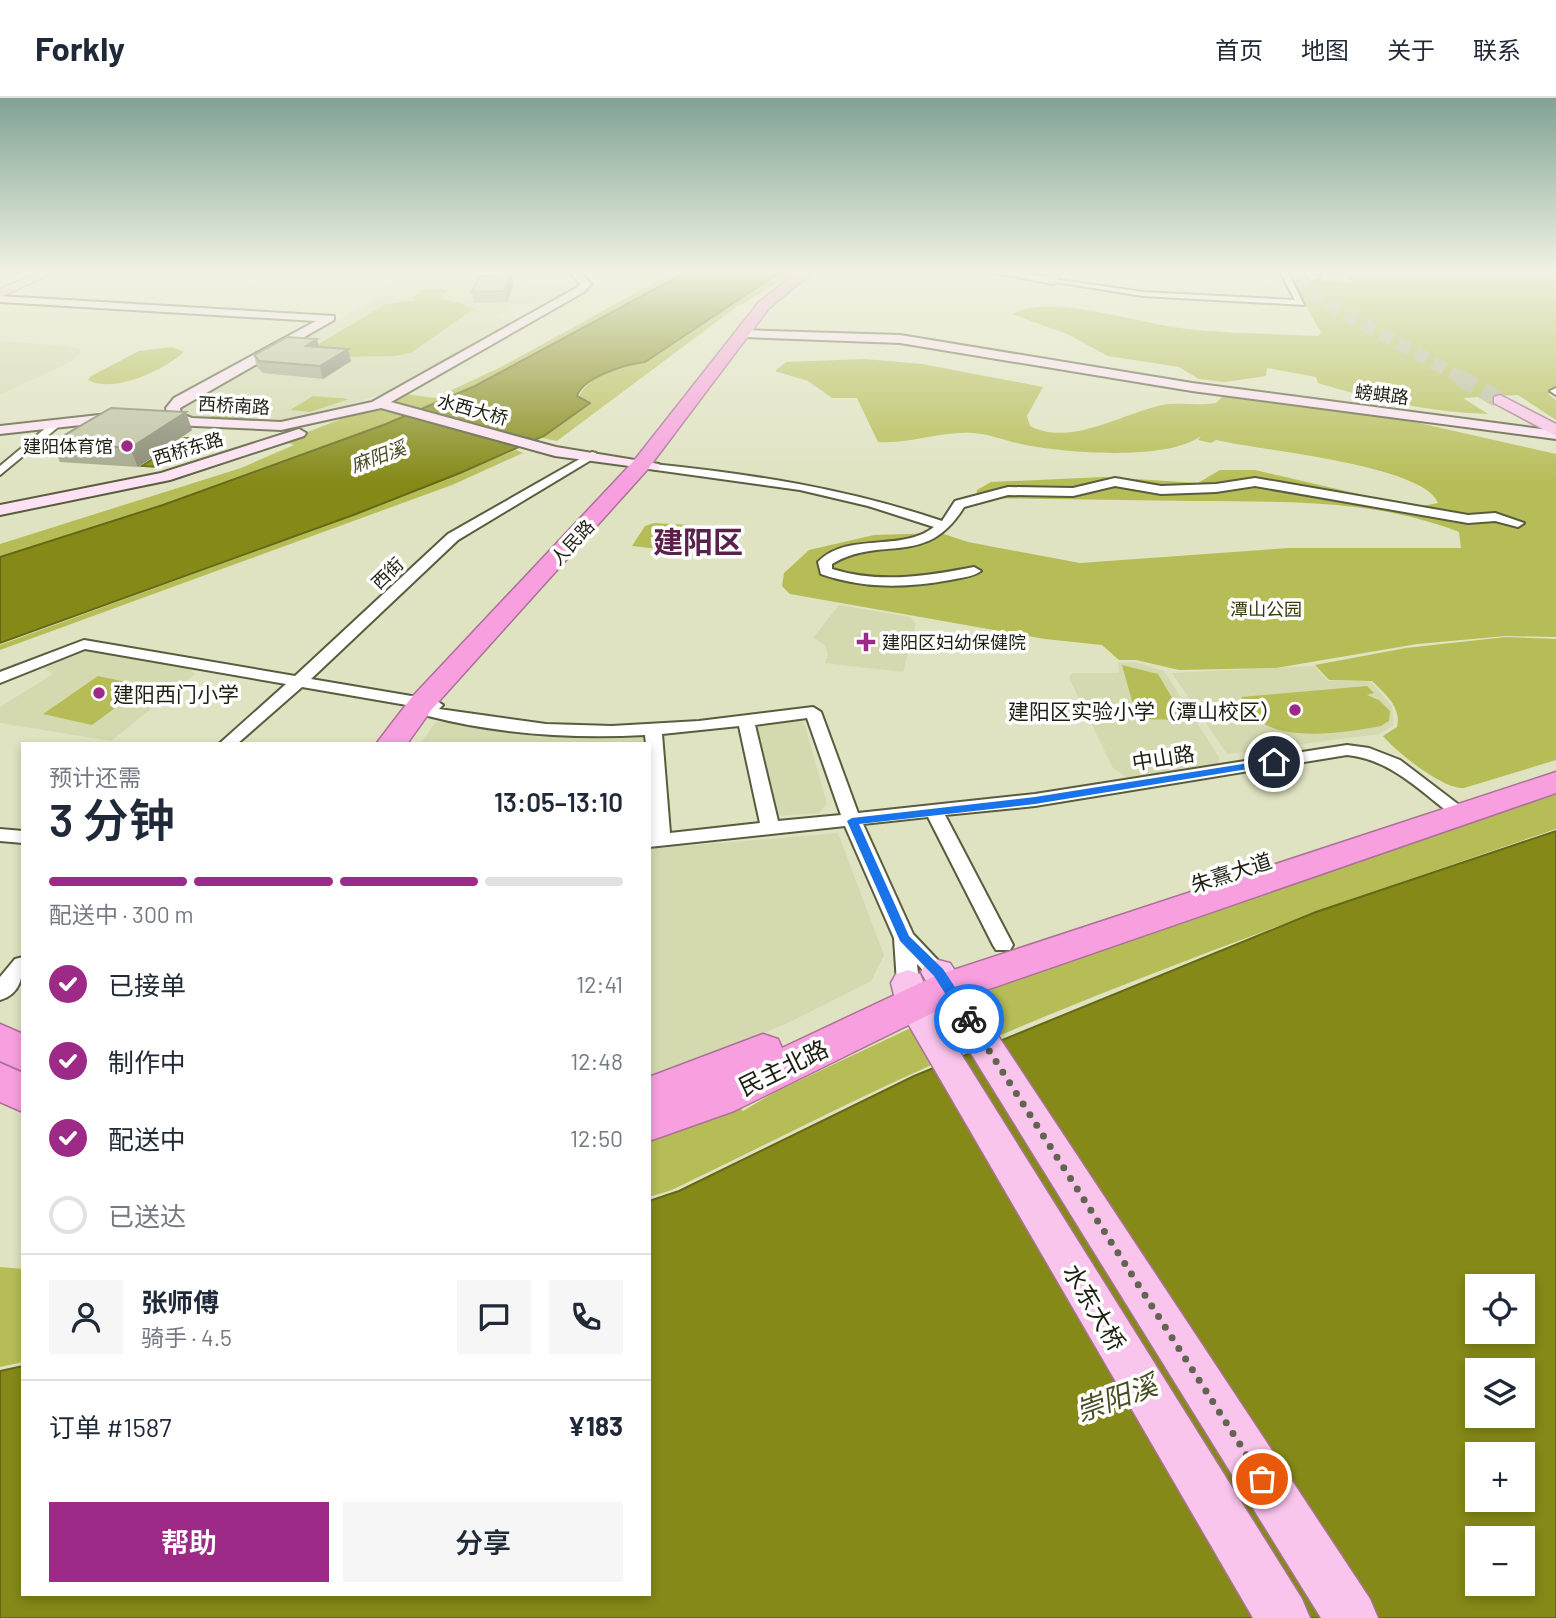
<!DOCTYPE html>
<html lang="zh">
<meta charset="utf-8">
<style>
:root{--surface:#fff;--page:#f6f6f7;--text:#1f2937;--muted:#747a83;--line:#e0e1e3;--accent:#9d2a86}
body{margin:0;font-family:Barlow,"Noto Sans SC",sans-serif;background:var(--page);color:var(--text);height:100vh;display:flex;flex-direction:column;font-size:26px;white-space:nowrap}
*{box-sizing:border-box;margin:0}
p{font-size:23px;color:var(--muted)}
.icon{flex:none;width:38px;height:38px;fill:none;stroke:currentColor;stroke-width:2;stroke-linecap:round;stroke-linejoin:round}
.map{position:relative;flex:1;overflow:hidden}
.sheet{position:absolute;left:21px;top:644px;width:630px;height:854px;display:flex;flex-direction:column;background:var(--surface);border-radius:0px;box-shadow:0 4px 10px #0003}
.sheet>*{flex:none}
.fabs{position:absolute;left:1465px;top:1176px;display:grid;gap:14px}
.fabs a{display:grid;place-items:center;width:70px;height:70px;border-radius:0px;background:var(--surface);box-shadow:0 4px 10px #0003;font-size:35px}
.pin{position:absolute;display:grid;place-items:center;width:60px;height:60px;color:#fff;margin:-30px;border:4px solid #fff;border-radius:50%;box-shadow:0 2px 7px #0007}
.courier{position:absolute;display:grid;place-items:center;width:70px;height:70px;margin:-35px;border:5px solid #1a73e8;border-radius:50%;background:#fff;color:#222;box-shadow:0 2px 9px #0007}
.headline em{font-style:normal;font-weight:600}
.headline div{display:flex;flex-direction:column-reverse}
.headline{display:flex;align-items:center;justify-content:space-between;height:119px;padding:0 28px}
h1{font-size:46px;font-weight:600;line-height:52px}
.bar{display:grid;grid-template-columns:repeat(4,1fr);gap:10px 7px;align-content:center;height:84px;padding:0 28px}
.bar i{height:9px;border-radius:5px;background:var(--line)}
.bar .selected{background:var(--accent)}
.bar p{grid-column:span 4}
.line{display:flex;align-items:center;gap:18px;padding:0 28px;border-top:2px solid var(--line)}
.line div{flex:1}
.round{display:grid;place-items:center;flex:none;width:74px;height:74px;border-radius:0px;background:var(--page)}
ol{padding:0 28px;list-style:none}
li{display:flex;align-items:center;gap:21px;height:77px}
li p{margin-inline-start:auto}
li .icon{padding:7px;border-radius:50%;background:var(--accent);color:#fff;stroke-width:4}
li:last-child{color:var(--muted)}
li i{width:38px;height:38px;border:4px solid var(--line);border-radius:50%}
.cta{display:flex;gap:14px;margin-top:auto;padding:14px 28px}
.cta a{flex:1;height:80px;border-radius:0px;background:var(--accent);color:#fff;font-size:28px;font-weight:600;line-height:80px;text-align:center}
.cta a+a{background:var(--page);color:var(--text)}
header{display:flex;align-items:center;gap:42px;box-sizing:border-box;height:98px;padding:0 35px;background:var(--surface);border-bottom:2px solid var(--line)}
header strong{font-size:33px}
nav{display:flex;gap:38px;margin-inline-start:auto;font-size:24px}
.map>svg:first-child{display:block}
.built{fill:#d4d9b0}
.green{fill:#b6bd57}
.water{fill:#848917;stroke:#656916;stroke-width:2;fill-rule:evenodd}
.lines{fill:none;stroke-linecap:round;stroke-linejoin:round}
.primary-tunnel-far1{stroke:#b8bc9e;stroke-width:13;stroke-dasharray:13 7;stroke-linecap:butt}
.primary-tunnel{stroke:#b8bc9e;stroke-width:17;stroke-dasharray:17 9;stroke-linecap:butt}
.street-casing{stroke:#595c3e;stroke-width:4}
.secondary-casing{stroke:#595c3e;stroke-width:4}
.primary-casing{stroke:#ab7297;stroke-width:3}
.highway-casing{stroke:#ab7297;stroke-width:3}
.street{fill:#fff;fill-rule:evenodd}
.secondary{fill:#fde2f5;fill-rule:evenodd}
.primary{fill:#fac5ec;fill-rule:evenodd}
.highway{fill:#f79fdf;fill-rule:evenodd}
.wall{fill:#a4a78a}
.shaded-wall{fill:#868871}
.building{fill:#bfc2a1;stroke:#868871;stroke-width:2}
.route{fill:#1a73e8}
.done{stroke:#61644f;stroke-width:7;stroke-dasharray:0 12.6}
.poi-dot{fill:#9d2a86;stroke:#fff;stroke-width:2.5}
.labels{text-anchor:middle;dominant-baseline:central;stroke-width:7;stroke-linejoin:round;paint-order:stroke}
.far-street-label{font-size:18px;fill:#1d1f12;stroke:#fff}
.far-poi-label{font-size:18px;fill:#1d1f12;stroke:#fff;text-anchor:end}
.far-park-label{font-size:18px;fill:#37390d;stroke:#fff}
.far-water-label{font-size:19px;font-style:italic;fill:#4a4d23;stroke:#fff}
.poi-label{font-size:21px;fill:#1d1f12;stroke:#fff;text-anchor:start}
.street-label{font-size:21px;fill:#1d1f12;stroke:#fff}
.near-street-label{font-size:24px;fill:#1d1f12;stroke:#fff}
.near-water-label{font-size:28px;font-style:italic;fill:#4a4d23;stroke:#fff}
.far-town-label{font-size:30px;font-weight:bold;fill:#59214c;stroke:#fff}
</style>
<header>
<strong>Forkly</strong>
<nav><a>首页</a><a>地图</a><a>关于</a><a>联系</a></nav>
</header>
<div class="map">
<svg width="1556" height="1520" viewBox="0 0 1556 1520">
<rect width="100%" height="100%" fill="#dfe3c1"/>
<path class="built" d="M409,172H567L570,175H537L517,190L572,189L549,202L513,208L498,216L495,221L520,223L403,289L305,321L277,325L195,321L180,312L181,307L375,202L372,197Z
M0,243L67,248L80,251V255L70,264L0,297Z
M839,507L910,519L916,526L903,574L825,565L828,556L825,547L813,540Z
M81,552L188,569L195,576L111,643L0,625V609L53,576L41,568Z
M1135,564L1164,573L1219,659L1218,666L1129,681L1113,670L1069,580L1072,575H1119L1118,565Z
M1314,568L1328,583H1370L1392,608L1394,627L1379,636L1227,656L1172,575Z
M789,620L803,624L806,631L827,706L819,715L776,718L747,625Z
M444,622L575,639L650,635L661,638L669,715L667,724L649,646H420L435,625Z
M838,735L884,857L871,883L792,923L670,975L649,979V751Z"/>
<path class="green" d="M677,172H689L473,288L377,329L160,408L0,459V446L241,370L294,347L284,343L406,296L435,300L505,267Z
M784,172H800L735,210L557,343L542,340L592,305L579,299C586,279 625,264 645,265Z
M1339,172H1556V290L1548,296L1556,302V322L1518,297L1463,300L1488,316C1429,314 1374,302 1318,285L1316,279L1267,270L1266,278L1225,284L1199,281L1179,269L1108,258L1067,236L1012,216C1049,196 1127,222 1167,228C1217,236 1268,235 1318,238L1321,235L1291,181L1351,184Z
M422,191H449L439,201L461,205L474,211L412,254L396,258L335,259L317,247L386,206L416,202L412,200L417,196H425L417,195Z
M172,249L184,254C164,272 114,296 88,282L91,278L139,253Z
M865,261L922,266L1043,289L1027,318L1030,328C1070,349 1121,316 1162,307C1179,304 1199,308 1216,305L1223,298H1238L1397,320L1556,356V539L1506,538L1417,546L1276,570L1179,572L1136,562H1119L1102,547L1045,541L790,496L782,488L784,475L809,452L874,437L941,435L968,444L1080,465L1289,450H1461L1459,434C1375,401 1284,404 1195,403C1122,402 1049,401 976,400L977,392L991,384L1104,379L1198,385L1220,372H1255L1402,406L1422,408L1438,405C1425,367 1257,352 1216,342L1211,345L1198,342L1201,338C1167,363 1067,355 1026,347C1008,344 991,336 973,335C939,333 911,346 878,344L857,300H832L808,283L775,273L786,264Z
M313,298L349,301L310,314L290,312Z
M233,305L268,308L241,321L209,320Z
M516,352L523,355L452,387L0,552V547L338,423Z
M654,425L690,427L694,429L681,452L677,453L632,448L645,428Z
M1506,539L1556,541V662L1464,690C1444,692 1396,654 1383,638L1397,629C1402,609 1384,595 1372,583L1329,582L1315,567L1406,550Z
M1122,567L1158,576L1185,622L1137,621Z
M98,578L145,588L92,627L43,616Z
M1367,588L1374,595L1367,597L1379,602L1390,613L1389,623L1381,628C1349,634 1278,646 1255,618L1257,605L1247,606L1241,599Z
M1556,691V731C1348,801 1141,875 940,963C850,1003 762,1049 672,1092L649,1099V1034L734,1001L743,1013L775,994L1006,885Z
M0,1169L23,1171V1264L0,1269Z"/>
<path class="water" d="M690,172H783L645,264C627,266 583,279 577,298L590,305L544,338L460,375L356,416L0,545V459L163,407L386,326L475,288Z
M184,340H200L159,369L142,368Z
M1556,733V1520H0V1273L23,1268V1496H649V1103L679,1093L914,978L1316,814ZM1477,1188H1522V1234H1477ZM1477,1272H1522V1318H1477ZM1477,1356H1522V1402H1477ZM1477,1440H1522V1486H1477Z"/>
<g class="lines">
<path class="primary-tunnel-far1" d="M1300,179L1312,196L1325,205L1463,281"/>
<path class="primary-tunnel" d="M1460,280L1500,302"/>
<defs>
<path id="street" d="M1279,172H1287L1304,207L1143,198L1049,183L1053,181L1143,194L1295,202Z
M1556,290V297L1550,293Z
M54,323L63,325L0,377V368Z
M592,354L596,355V359L458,442L311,581L435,602L443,607L439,611L546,626L612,628L699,623L813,609L821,614L858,715L1035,696L1347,647L1369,650L1400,662L1471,716L1468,720H1456C1422,695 1391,661 1347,657L1035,708L945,717L1013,847L1010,852H996L993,847L928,719L863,726L913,836L949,874L946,880C932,884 926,875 917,866L919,885L916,891L908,893L900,891L897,885L894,840L845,728L649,749V646H646L645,637C574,641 498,636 428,618L426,615L430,611L302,589L237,646H219L286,586L85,551L0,585V574L84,542L295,578L448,436ZM807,620L841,717L778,723L755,627ZM739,628L760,725L670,735L662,636Z
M653,366C752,376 848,391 942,423L955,403L1008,389L1073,390L1115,380L1161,388L1216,386L1255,380L1468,417L1495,415L1524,425L1518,429L1495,423L1468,425L1255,388L1216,394L1161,396L1115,388L1073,398L1008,397L964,409C926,471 882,436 832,466V471C879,486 927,478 974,469L981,473C973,479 960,480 950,482C906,490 864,491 821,476L818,464C848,433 901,455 934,429L868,408L800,392L649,371L647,369Z
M0,731L23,733V745L0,743Z
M23,859C23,878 21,896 0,902V879L15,861Z"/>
<path id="secondary" d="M567,172H578L591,186L584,194L391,304L556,349L659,366V372L555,358L381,310L281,332L108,324L0,336V328L108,316L168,318L166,310L174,300L316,223L0,204V198L334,218V222L180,310L181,316L192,320L281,324L372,304L576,190L580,186Z
M980,172H1003L1048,179L1049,172H1059L1058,183L1053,186Z
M741,232L900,237L1192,285L1556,333V341L1192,293L900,245L745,239L741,238Z
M299,331L306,335L304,338L170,382L0,417V407L161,375Z"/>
<path id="primary" d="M45,172H60L0,199V191Z
M1303,172H1315L1320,180L1310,183Z
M1500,297L1556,326V338L1494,305V299Z
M938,862L950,865L1370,1501L1378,1520H1321L926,883L921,874L926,865Z
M908,872L920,876L941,924L1302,1501L1310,1520H1253L896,905L891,885L896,876Z"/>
<path id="highway" d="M800,172H815L769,210L647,372L432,611L407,646H376L412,599L633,364L759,204Z
M1556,674V695L963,900L734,1013L649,1043V979L763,936L778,941L782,950L935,878Z
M0,926L23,936V973L0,963Z
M0,965L23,975V1014L0,1004Z"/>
</defs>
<use href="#street" class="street-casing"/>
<use href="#secondary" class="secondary-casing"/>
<use href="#primary" class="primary-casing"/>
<use href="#highway" class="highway-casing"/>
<use href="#street" class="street"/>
<use href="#secondary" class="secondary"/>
<use href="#primary" class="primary"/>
<use href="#highway" class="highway"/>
</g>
<path class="wall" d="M511,177L513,188L507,204L474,205L472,194Z
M319,249L348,251L351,263L323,281L263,275L257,269L254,257Z
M192,332L138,369L60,364L51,345Z"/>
<path class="shaded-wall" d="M511,177L513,188L507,204L505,193Z
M317,241L320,253L306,248Z
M348,251L351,263L323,281L320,268Z
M186,314L192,332L138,369L130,350Z"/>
<path class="building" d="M511,177L505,193L472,194L479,178Z
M287,239L317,241L306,248L348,251L320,268L259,263L254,257Z
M111,310L186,314L130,350L51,345Z"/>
<linearGradient id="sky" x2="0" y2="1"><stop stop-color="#80a394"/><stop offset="0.45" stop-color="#f1f2e3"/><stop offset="1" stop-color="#f1f2e3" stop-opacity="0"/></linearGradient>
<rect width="1556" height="385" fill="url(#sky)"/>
<path class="route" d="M1274,661L1278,662V666L1035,706L859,726L909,838L943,871L976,921L969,926L964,925L934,878L900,843L847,723L852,720L1035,699Z"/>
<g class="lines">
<path class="done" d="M969,921L1262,1381"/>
</g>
<g class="poi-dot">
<circle cx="127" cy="348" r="7"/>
<path d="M862.5 533.5h7v7h7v7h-7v7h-7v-7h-7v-7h7z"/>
<circle cx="99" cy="595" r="7"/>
<circle cx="1295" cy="612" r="7"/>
</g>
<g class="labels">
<g class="far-street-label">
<text transform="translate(1382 296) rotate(7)">螃蜞路</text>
<text transform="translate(234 307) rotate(3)">西桥南路</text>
<text transform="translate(473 311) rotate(15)">水西大桥</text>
<text transform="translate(188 350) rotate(-17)">西桥东路</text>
<text transform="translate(572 444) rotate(-47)">人民路</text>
<text transform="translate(387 475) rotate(-44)">西街</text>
</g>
<g class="far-poi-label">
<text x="113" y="348">建阳体育馆</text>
<text x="882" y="544" text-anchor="start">建阳区妇幼保健院</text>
</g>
<g class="far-park-label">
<text x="1266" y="511">潭山公园</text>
</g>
<g class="far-water-label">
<text transform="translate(378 358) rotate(-20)">麻阳溪</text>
</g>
<g class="poi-label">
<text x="113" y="595">建阳西门小学</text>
<text x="1281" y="612" text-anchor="end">建阳区实验小学（潭山校区）</text>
</g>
<g class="street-label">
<text transform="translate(1163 659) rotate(-9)">中山路</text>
<text transform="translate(1231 774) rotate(-18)">朱熹大道</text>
</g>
<g class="near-street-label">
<text transform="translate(783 969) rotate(-26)">民主北路</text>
<text transform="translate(1095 1209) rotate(59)">水东大桥</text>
</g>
<g class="near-water-label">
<text transform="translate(1116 1299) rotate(-20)">崇阳溪</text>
</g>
<g class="far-town-label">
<text x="698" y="443">建阳区</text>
</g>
</g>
</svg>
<div class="fabs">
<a><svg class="icon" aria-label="locate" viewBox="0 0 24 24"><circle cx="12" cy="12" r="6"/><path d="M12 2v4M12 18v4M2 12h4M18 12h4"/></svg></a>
<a><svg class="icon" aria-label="layers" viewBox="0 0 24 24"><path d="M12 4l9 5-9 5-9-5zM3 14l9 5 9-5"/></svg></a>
<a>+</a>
<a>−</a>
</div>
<div class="pin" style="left:1262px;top:1381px;background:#ea580c"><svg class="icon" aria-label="bag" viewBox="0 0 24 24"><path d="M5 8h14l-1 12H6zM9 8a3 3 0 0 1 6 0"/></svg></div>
<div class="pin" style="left:1274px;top:664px;background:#1f2937"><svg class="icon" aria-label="home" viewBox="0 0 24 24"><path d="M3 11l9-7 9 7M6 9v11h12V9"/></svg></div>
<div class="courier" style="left:969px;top:921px"><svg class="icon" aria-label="bike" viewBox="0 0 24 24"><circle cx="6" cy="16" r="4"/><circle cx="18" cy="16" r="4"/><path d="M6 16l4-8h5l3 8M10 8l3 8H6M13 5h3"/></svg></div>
<section class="sheet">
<div class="headline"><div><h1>3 分钟</h1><p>预计还需</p></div><em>13:05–13:10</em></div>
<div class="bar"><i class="selected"></i><i class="selected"></i><i class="selected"></i><i></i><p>配送中 · 300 m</p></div>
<ol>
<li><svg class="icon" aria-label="check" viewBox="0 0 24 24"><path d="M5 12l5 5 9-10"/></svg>已接单<p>12:41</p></li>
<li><svg class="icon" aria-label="check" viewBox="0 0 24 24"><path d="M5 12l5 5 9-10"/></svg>制作中<p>12:48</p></li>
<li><svg class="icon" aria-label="check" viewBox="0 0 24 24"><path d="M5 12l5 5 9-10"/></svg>配送中<p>12:50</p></li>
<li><i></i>已送达</li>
</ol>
<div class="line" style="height:126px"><a class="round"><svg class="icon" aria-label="person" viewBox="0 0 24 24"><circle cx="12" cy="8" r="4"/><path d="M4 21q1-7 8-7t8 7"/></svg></a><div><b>张师傅</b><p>骑手 · 4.5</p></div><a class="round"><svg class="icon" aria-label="chat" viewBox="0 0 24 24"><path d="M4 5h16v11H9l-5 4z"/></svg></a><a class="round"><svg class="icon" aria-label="phone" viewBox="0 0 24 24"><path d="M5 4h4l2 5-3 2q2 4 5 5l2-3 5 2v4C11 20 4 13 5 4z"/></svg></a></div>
<div class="line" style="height:91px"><div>订单 #1587</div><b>¥183</b></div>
<div class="cta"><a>帮助</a><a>分享</a></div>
</section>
</div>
